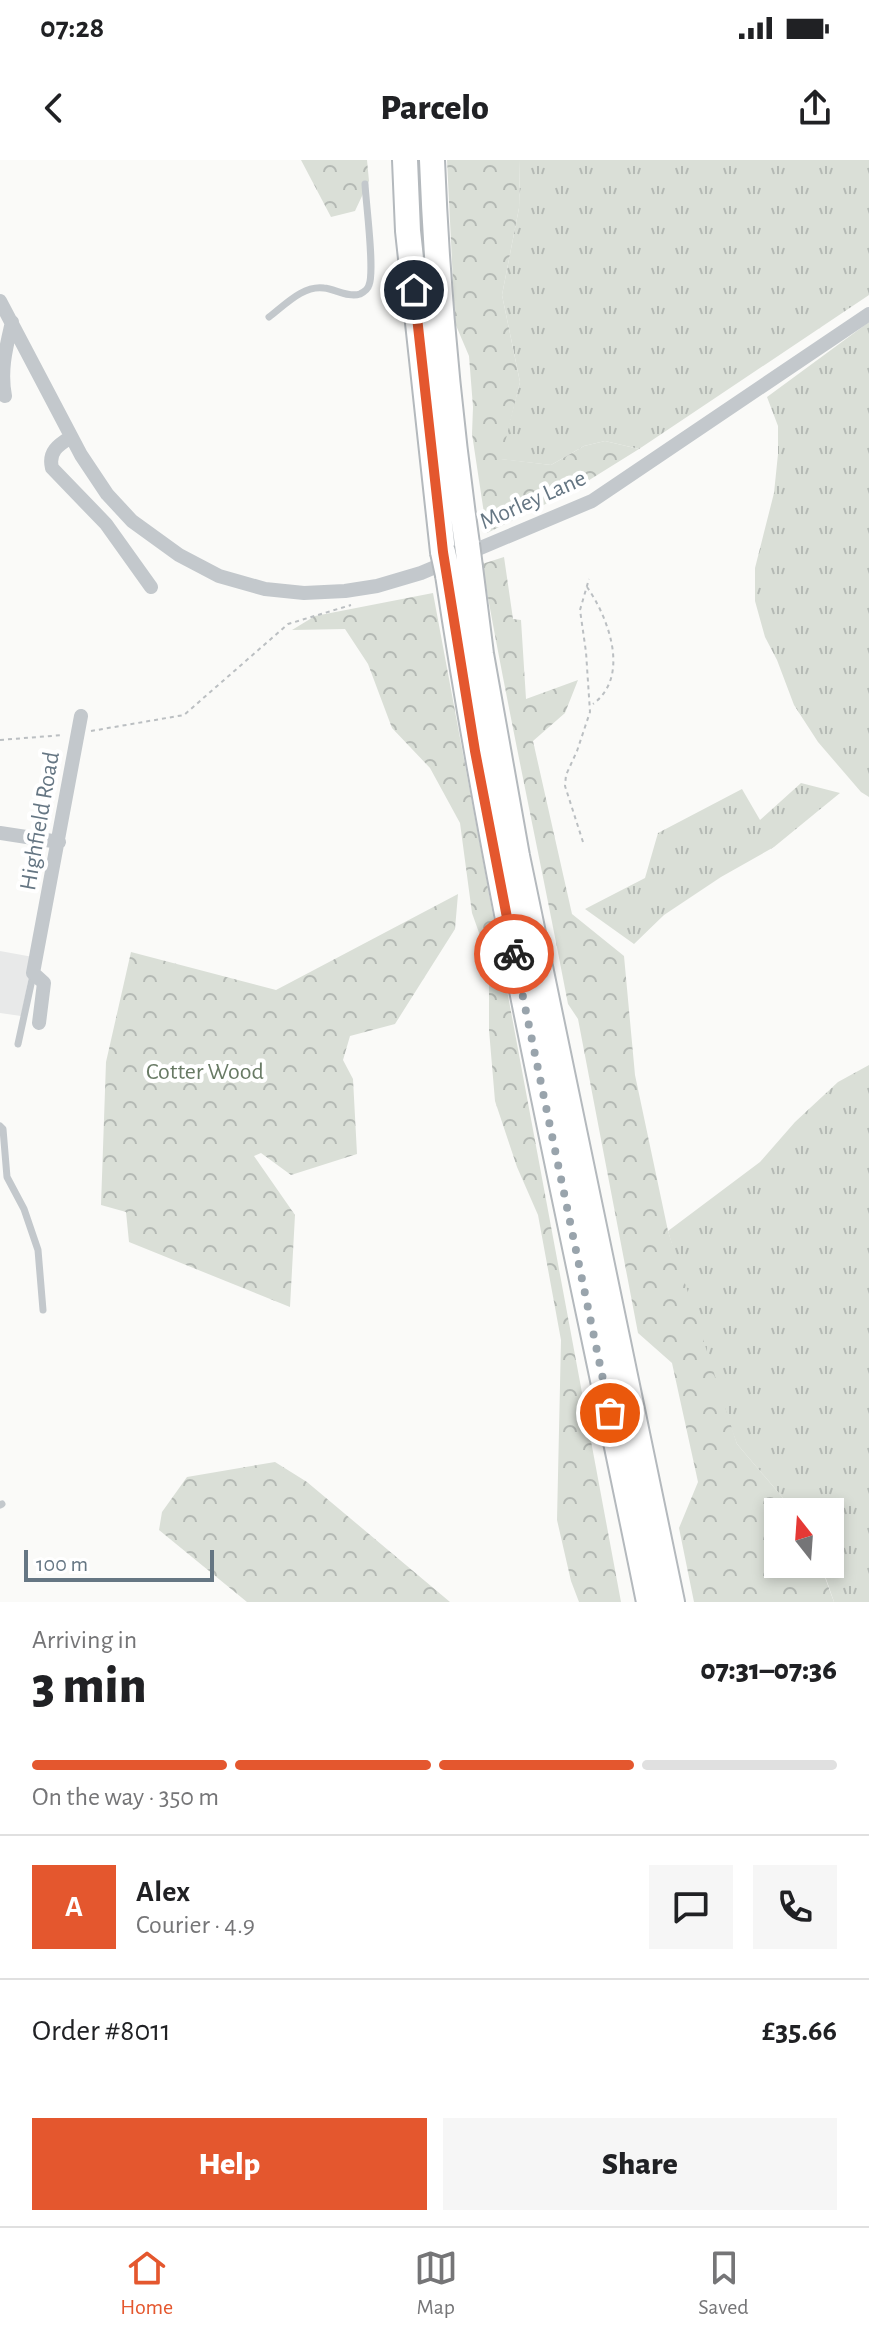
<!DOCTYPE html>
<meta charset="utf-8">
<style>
:root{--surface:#fff;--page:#f6f6f6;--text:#202124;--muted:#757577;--line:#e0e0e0;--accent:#e4572e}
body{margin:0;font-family:"Alegreya Sans",sans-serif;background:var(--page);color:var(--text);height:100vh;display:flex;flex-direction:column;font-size:30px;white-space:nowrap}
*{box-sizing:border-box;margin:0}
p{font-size:26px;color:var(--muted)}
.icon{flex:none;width:44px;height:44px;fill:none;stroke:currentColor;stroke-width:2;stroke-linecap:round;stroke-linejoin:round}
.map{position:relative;height:1442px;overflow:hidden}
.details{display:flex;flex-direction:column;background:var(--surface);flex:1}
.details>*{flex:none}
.needle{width:52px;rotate:343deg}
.controls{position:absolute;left:764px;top:1338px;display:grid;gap:16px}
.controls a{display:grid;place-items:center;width:80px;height:80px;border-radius:0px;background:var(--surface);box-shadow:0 4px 12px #0003;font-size:40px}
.scale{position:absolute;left:24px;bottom:20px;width:190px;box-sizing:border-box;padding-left:8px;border:4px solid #657683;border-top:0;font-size:22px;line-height:28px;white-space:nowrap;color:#657683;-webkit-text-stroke:6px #fff;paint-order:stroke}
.pin{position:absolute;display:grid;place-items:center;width:68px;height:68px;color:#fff;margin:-34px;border:4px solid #fff;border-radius:50%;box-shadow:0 2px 8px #0007}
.courier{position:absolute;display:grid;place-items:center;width:80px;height:80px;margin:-40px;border:6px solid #e4572e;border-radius:50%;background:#fff;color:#222;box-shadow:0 2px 10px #0007}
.overview em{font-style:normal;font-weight:800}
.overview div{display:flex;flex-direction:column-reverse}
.overview{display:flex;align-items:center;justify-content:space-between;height:136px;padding:0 32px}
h1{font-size:52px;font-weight:800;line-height:60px}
.bar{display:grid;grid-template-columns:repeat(4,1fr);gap:12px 8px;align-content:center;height:96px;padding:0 32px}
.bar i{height:10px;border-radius:6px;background:var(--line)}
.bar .active{background:var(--accent)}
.bar p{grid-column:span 4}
.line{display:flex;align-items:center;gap:20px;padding:0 32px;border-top:2px solid var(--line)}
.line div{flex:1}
.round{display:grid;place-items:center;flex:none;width:84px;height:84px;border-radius:0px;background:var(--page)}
.cta{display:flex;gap:16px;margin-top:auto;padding:16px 32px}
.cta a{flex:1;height:92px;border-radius:0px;background:var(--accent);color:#fff;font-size:32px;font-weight:800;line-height:92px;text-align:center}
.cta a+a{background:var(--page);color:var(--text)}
.status{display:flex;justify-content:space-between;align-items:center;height:56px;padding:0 40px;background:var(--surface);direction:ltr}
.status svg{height:22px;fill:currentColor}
header{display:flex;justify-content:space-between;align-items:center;height:104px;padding:0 32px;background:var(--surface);font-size:36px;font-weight:800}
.tab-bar{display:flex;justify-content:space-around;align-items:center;height:112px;border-top:2px solid var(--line);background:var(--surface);font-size:22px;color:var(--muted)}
.tab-bar a{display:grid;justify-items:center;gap:4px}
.tab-bar .active{color:var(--accent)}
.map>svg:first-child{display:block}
.built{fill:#e8e9e9}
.grass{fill:url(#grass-tufts)}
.forest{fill:url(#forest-crowns)}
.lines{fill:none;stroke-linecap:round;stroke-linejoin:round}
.trunk-casing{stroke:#b4b9bd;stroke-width:28}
.path{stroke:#bbbfc2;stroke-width:2;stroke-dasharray:4 4;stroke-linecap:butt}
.service{stroke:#c3c8cc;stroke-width:7}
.minor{stroke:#c3c8cc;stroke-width:14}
.trunk{stroke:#fff;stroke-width:24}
.trunk-bridge-casing{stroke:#b4b9bd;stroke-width:28;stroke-linecap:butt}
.trunk-bridge{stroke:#fff;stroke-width:24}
.done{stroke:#99a4ac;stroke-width:8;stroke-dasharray:0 14.4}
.route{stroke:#e4572e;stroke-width:10}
.labels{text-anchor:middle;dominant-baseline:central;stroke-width:8;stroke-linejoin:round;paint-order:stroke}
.street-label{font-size:24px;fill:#657683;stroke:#fff}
.park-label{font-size:24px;fill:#687a64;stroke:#fff}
</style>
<div class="status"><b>07:28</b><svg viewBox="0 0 49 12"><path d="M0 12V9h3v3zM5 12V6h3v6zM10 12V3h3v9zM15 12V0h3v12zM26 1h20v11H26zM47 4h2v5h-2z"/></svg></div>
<header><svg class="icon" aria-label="back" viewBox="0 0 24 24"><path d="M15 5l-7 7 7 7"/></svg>Parcelo<svg class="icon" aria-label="share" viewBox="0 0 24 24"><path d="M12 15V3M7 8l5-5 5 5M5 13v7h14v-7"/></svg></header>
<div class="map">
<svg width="869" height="1442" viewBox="0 0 869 1442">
<defs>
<pattern id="grass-tufts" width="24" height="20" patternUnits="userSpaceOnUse" patternTransform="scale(2)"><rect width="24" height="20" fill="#dadfd7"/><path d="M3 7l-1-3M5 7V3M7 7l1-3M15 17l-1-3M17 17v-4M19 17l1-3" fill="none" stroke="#b4b9b4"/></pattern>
<pattern id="forest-crowns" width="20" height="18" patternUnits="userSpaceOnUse" patternTransform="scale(2)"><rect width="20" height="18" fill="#dadfd7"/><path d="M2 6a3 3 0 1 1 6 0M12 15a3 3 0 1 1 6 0" fill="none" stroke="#b4b9b4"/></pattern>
</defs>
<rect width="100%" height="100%" fill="#fafaf8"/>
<path class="built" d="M0,791L33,797L21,856L0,853Z"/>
<path class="grass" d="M520,0H869V135L639,289L605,281L584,286L551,305L500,299L520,222L502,135L519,48Z
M869,162V637L861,632L818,582L794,545L777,500L765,477L755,441V408L774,333L778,294V266L767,237Z
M801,623L840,633L774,687L721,717L664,755L634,784L585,749L645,718L658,673L742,629L760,660Z
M869,905V1442H834L821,1404H830V1352H795L737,1284L704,1194L668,1071L760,1002L795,962L838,922Z"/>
<path class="forest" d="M301,0H367L369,21L355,51L331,57Z
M447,0H520L519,48L502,135L520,222L501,299L551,305L584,286L605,281L639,289L570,332L487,373L472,274L473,247L469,196L455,163Z
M504,397L513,459L521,460L526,539L578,520L565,553L533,581L572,754L624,796L635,915L668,1071L737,1284L795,1352H778V1404H820L834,1442H694L679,1368L698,1322L672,1203L638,1173L578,859L568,844C540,697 508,552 482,404Z
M433,433L621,1442H579L571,1421L557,1360L561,1180L538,1055L517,1007L495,941L489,870V801L472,753L460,663L430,608L392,568L368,504L345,469L292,470L315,456Z
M458,734L455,769L395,864L350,876L343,900L353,919L357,994L291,1015L261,993L254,996L295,1055L290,1147L129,1082L126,1052L101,1045L106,902L131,792L276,830Z
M275,1302L307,1322L450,1442H247L159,1370L162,1352L187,1317Z"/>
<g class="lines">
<defs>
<path id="trunk" d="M405,0L408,71L443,392
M432,0C437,128 449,257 467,384
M470,407L481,494L517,696L672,1442
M448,415C500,760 580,1100 649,1442"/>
</defs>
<use href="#trunk" class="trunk-casing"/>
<path class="path" d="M587,427C608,457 631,516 593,544
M91,571L184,555L288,464L351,445
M0,580L63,575
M583,682L565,626L566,615L577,591L590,552L586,492L580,450L589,419"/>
<path class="service" d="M269,157C285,145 303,125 324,128C335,129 349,138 360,134C364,132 368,129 369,125C375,111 366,44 365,24
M18,884L33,815
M0,966L3,969L7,1017L24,1049L38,1090L43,1150
M0,1345L2,1344"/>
<path class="minor" d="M0,141L81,295L107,334L132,361L179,395L219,416L265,429L304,433L345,431L377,426L421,413L592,341L869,154
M5,236C0,210 6,188 12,162
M71,277C58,285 48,292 52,308L106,364L151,427
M0,673L59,682
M39,863L44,823L33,813L81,556"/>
<use href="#trunk" class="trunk"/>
<defs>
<path id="trunk-bridge" d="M467,384L470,407
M443,392L448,415"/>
</defs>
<use href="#trunk-bridge" class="trunk-bridge-casing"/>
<use href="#trunk-bridge" class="trunk-bridge"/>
</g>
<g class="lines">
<path class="done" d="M514,794L610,1253"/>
<path class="route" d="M414,130L443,392L475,591L514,794"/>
</g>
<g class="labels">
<g class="street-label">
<text transform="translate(533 340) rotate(-24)">Morley Lane</text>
<text transform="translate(40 661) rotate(-80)">Highfield Road</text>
</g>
<g class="park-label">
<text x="205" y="912">Cotter Wood</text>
</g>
</g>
</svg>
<div class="controls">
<a><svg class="needle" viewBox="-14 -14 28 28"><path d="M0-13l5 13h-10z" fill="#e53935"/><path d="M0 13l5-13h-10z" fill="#757577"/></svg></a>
</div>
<div class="scale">100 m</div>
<div class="pin" style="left:610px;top:1253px;background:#ea580c"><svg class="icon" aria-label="bag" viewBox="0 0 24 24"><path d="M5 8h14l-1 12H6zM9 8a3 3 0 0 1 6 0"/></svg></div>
<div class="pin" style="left:414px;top:130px;background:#1f2937"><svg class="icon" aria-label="home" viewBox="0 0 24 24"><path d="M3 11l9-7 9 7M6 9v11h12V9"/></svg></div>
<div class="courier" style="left:514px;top:794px"><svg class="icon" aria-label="bike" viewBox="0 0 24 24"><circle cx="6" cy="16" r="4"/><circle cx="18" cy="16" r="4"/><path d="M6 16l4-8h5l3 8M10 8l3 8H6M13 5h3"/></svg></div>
</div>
<section class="details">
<div class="overview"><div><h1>3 min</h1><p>Arriving in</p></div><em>07:31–07:36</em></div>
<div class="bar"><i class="active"></i><i class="active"></i><i class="active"></i><i></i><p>On the way · 350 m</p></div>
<div class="line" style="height:144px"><b class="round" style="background:var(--accent);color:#fff">A</b><div><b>Alex</b><p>Courier · 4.9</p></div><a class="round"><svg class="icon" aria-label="chat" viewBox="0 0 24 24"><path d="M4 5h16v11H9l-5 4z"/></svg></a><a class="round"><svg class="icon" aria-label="phone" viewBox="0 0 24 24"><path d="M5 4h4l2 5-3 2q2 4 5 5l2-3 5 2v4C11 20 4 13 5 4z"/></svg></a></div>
<div class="line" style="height:104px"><div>Order #8011</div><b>£35.66</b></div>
<div class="cta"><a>Help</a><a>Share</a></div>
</section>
<nav class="tab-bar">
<a class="active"><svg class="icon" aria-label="home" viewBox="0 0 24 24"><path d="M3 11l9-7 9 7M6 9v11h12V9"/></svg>Home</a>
<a><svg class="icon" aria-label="map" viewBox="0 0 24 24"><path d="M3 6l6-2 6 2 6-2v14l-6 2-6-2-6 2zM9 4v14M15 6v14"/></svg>Map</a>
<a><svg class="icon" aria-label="saved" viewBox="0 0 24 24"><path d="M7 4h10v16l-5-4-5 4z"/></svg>Saved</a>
</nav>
